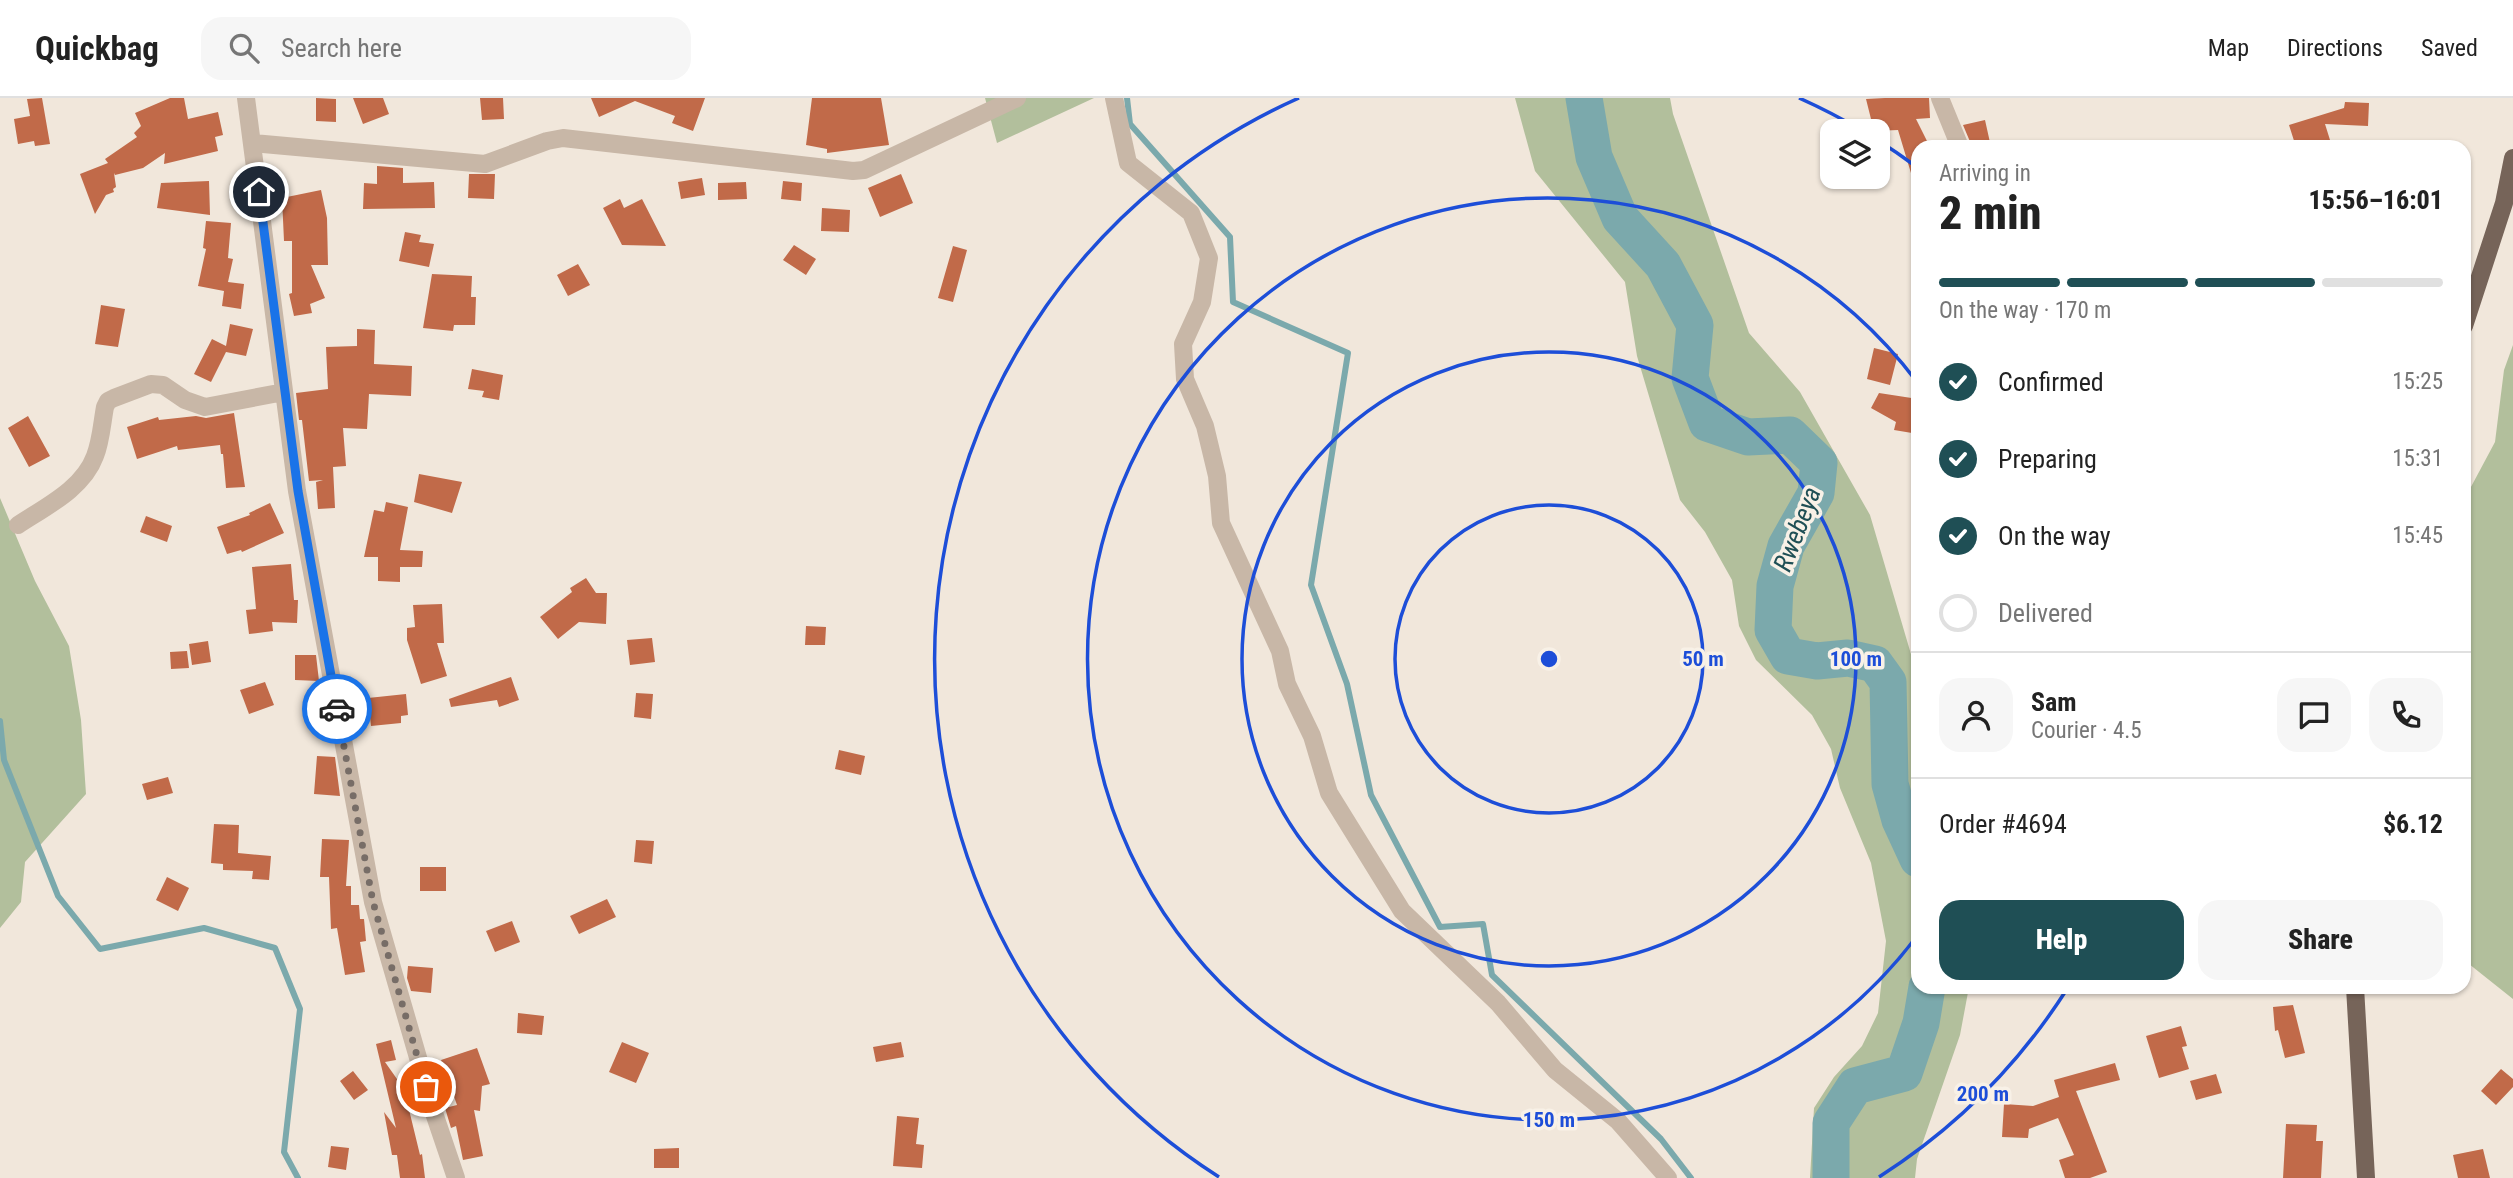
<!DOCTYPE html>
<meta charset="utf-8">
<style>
:root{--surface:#fff;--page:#f6f6f6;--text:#222;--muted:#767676;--line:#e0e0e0;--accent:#1f4f55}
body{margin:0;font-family:"Roboto Condensed",sans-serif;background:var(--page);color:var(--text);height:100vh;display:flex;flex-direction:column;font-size:26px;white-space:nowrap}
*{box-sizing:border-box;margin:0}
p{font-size:23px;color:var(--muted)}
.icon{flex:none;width:38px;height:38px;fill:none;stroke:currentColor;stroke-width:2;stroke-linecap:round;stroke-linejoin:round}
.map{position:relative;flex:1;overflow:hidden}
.sheet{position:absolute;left:1911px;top:42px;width:560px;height:854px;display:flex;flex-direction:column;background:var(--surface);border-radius:21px;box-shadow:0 2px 5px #0004}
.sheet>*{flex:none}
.buttons{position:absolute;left:1820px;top:21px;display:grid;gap:14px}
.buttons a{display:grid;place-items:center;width:70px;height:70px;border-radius:14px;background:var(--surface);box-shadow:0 2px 5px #0004;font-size:35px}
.pin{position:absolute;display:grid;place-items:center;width:60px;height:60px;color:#fff;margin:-30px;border:4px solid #fff;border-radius:50%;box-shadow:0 2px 7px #0007}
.courier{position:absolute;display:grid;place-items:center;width:70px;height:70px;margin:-35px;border:5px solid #1a73e8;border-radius:50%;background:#fff;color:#222;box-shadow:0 2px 9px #0007}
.summary em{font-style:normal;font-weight:800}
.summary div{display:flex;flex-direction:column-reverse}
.summary{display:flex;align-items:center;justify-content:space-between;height:119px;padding:0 28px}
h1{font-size:46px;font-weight:800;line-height:52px}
.bar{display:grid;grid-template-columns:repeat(4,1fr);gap:10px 7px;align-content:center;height:84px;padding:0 28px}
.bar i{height:9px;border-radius:5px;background:var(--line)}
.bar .current{background:var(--accent)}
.bar p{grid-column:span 4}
.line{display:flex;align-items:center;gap:18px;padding:0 28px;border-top:2px solid var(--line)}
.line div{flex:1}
.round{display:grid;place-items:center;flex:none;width:74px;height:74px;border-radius:21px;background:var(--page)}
ol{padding:0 28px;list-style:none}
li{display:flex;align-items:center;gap:21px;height:77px}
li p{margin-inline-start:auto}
li .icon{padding:7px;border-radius:50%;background:var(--accent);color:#fff;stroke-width:4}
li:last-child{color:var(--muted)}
li i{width:38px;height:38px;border:4px solid var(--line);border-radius:50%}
.cta{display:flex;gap:14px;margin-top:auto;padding:14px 28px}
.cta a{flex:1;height:80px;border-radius:21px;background:var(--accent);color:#fff;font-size:28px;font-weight:800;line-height:80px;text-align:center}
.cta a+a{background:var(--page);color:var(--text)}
header{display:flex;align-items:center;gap:42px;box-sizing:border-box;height:98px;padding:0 35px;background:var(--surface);border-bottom:2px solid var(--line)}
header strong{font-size:33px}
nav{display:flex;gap:38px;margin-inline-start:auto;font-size:24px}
.search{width:490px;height:63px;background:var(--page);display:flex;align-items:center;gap:18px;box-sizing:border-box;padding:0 24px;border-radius:21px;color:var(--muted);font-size:26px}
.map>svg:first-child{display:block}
.green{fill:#b2bf9c}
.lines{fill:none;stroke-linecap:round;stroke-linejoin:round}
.stream{stroke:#7ba9ac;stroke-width:6}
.river{stroke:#7ba9ac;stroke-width:37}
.building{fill:#c16a49}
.street{stroke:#c8b7a7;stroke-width:18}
.primary{stroke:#766459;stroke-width:18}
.done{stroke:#776d67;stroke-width:7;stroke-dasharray:0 12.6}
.route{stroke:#1a73e8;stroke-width:9}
.ring{fill:none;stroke:#1d4ed8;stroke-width:3.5}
.labels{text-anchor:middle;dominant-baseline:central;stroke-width:7;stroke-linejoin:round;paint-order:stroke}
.water-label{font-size:26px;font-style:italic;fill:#1f4f55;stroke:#f8f1e7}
.centre{fill:#1d4ed8;stroke:#f8f1e7;stroke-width:3.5}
.ring-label{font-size:21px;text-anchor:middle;font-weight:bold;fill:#1d4ed8;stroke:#f8f1e7;stroke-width:7;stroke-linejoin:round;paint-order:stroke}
</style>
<header>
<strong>Quickbag</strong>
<div class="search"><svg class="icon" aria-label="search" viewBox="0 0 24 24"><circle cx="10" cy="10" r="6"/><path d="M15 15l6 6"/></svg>Search here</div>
<nav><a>Map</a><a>Directions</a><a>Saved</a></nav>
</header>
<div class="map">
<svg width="2513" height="1080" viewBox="0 0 2513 1080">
<rect width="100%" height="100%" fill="#f1e7db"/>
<path class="green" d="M985,0H1094L997,45Z
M1515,0H1670L1673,16L1749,235L1800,294L1870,417L1918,580V889H1969L1960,937L1917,1061L1915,1080H1810L1814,1010L1834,979L1862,948L1878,915L1886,843L1871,765L1840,690L1831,651L1812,617L1756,562L1739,528L1732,482L1705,434L1680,402L1637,258L1625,184L1535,73Z
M2513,247V901L2464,862V402L2495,344L2504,272Z
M0,400L35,483L69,548L81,622L86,696L25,764L21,804L0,830Z"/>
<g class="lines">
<path class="stream" d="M1127,0L1130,26L1230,139L1233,204L1348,255L1311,487L1347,586L1371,697L1440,829L1483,826L1492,877L1661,1041L1691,1080
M0,623L4,662L58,798L100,851L204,830L275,850L300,911L284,1054L298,1080"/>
<path class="river" d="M1584,0L1594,59L1620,120L1663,167L1695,227L1690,280L1707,325L1748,339L1790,337L1819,365L1816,395L1786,448L1775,488L1773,532L1788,558L1817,563L1848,560L1875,566L1888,584L1890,686L1900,722L1918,761
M1831,1080V1025L1855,988L1904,975L1921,925L1927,889"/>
</g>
<path class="building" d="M42,0L50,46L35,48L34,43L18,46L14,21L30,18L27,1Z
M170,0H184L188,21L218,14L223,37L215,39L218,53L164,66L165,55L143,70L115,77L114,75L116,89L113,91L114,94L106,97L95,116L80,76L108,65L105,61L137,39L134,35L141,28L135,15Z
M316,0L336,1V24L316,23Z
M353,0H383L389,16L363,26Z
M480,0H503L504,21L482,22Z
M591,0H705L693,33L672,25L675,18L635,3L599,19Z
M812,0H881L889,47L827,55V51L806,47Z
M1885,0H1929L1930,20L1916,21L1930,49H1918V85H1914L1898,32L1874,33L1866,1Z
M2345,4L2369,5L2368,28L2325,26L2330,42L2307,49H2296L2289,27L2344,10Z
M1985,22L1991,49H1975L1974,46H1971L1963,27Z
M377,68L403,70V85L434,84L435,110L363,111L364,85L377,86Z
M469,76H495L494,101L468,100Z
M901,76L913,105L880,119L868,90Z
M702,80L705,97L681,101L678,84Z
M209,83L210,117L157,110L161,85Z
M783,83L802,85L801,103L781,101Z
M746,84L747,101L718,102V85Z
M321,92L327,120L328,167H311L325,200L310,206L312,215L294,218L289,196L292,195V143H284L282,100Z
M620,101L624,110L642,101L666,148L622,147L603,110Z
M822,110L850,112L849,134L821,133Z
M206,123L231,125L228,160L233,161L228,184L244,186L241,211L222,208L224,193L198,188L206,151L203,150Z
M405,134L421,137L419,144L434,146L429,169L399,163Z
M794,147L816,161L806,177L783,162Z
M953,148L967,152L953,204L938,200Z
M578,166L590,187L568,198L557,177Z
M432,176L472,178L471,199H476L475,227H454L453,233L423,230Z
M101,207L125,211L118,249L95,246Z
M230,226L253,231L246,258L226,254L211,284L194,276L212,241L226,248Z
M357,231L375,232L374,266L412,268L411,298L369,296L367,331L343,330L346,368L333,369L335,410L318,411L316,384L323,382L309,383L302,322H299L296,295L328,291L326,249L357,248Z
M1874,250L1898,256L1890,287L1867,281Z
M472,271L503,277L499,302L482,299L484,293L468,291Z
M1879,295L1918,301V336L1894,332L1896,324L1871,310Z
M234,315L245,389L226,390L223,356H221L220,347L178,352L177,348L137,361L127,329L158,319L159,322L196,318L206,320Z
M28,318L50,358L29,369L8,330Z
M419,376L462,384L452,415L414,404Z
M386,404L408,409L400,452L423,453L422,469H400V484L378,483V459H364L374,412L384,414Z
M270,405L284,435L242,454L241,452L227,456L217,429L250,417L249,415Z
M146,418L172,428L167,444L140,434Z
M291,466L294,502H298L297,525L272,524L273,533L249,536L246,512L256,511L252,469Z
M586,480L596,495H607L606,526L579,524L558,541L540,519L572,494L570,490Z
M442,506L444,545H437L447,578L421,586L407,542V530L415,529L413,507Z
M806,528L826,529L825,547H805Z
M652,540L655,564L630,567L627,542Z
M208,543L211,564L192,567L189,546Z
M187,553L189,570L171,571L170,554Z
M295,557H316L319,583L295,582Z
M511,579L519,602L499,609L497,602L451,609L449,601Z
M265,584L274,607L249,616L240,592Z
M636,595L653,596L651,621L634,619Z
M406,596L408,617L401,618V625L371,628L368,600Z
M839,652L865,658L861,677L835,671Z
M317,658L335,659L340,698L314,696Z
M168,679L173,695L147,702L142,686Z
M214,726L239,727L238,755L271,758L269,782L252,781L253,773L223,772V766L211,765Z
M322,741L349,742L346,788H351V807H359L360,821H364L366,843L360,844L365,874L345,877L337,830L331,831L329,779H320Z
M636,742L654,743L652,766L634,764Z
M420,769H446V793H420Z
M167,779L189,790L178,813L156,802Z
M607,801L616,819L579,836L570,818Z
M512,823L520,844L495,854L486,833Z
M408,868L433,870L431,895L411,893L407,880Z
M2293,907L2305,955L2285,960L2278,932L2275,933L2273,909Z
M518,915L544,918L542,937L517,935Z
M2181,928L2187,948L2182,949L2189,971L2159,980L2146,938Z
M391,942L396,962L385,964L404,991L420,1057L422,1056L425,1080H400L397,1057H392L384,1014L396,1030L376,946Z
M622,944L649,955L636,985L609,974Z
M901,944L904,959L876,964L873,949Z
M477,950L490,986L482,988L480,1013L474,1012L483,1058L463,1062L456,1028L451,1030L445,1010L457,1007L441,962Z
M2115,965L2120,982L2076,993L2107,1074L2090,1080H2065L2059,1062L2074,1057L2058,1020L2029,1031L2028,1040L2002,1039L2004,1006L2033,1008L2059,999L2054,982Z
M2501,971L2513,981V989L2496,1007L2481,993Z
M353,973L368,992L354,1002L340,983Z
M2216,976L2222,995L2196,1002L2190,983Z
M897,1018L919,1020L916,1046L924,1047L922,1070L893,1068Z
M2286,1026L2317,1027L2316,1043H2323L2321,1080H2283Z
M331,1048L349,1050L346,1072L328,1069Z
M679,1050V1070H654V1051Z
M2483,1051L2490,1080H2458L2453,1057Z"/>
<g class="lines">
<path class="street" d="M246,0L297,393L373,804L434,1015L456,1080
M1114,0L1128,65L1191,115L1209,160L1202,204L1183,246L1185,281L1205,328L1217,378L1221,425L1280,553L1287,586L1312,638L1329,695L1402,813L1498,905L1555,972L1618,1023L1668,1080
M1940,0L1960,49
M253,45L485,66L547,43L563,40L853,73L864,72L1017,0
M18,427C45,409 83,391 95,358C101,343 102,325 105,309L108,303L114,300L151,286L163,287L185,302L205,309L284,294"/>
<path class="primary" d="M2464,228L2504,105L2513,60
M2355,889L2366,1080"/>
</g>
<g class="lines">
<path class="done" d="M337,611L373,804L426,989"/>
<path class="route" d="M259,94L298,393L337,611"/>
</g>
<g class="ring">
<circle cx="1549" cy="561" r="154"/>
<circle cx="1549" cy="561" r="307"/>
<path d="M1917 838A461 461 0 1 1 1917 284"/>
<path d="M2067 891A614 614 0 0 1 1879 1079M1219 1079A614 614 0 0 1 1299 0M1799 0A614 614 0 0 1 1861 32M1879 43A614 614 0 0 1 1914 67"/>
</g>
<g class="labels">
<g class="water-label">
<text transform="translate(1797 431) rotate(-69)">Rwebeya</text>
</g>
</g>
<circle cx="1549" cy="561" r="10" class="centre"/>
<g class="ring-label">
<text x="1703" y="568">50 m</text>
<text x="1856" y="568">100 m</text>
<text x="1983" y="1003">200 m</text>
<text x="1549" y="1029">150 m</text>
</g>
</svg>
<div class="buttons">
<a><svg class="icon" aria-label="layers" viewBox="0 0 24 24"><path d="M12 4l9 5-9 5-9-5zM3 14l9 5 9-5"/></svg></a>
</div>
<div class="pin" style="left:426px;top:989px;background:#ea580c"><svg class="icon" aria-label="bag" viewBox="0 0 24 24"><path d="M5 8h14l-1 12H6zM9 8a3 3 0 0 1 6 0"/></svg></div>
<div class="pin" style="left:259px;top:94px;background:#1f2937"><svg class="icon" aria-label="home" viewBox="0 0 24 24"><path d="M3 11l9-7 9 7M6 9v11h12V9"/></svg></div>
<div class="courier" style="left:337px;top:611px"><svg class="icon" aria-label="car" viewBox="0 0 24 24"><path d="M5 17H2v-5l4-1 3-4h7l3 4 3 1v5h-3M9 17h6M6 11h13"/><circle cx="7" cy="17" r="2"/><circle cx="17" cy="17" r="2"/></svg></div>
<section class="sheet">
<div class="summary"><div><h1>2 min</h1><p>Arriving in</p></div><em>15:56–16:01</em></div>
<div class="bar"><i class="current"></i><i class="current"></i><i class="current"></i><i></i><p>On the way · 170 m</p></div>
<ol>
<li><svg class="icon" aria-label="check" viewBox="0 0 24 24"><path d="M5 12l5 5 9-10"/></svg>Confirmed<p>15:25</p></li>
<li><svg class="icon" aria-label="check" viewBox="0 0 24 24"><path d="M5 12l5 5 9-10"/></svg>Preparing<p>15:31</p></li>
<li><svg class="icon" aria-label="check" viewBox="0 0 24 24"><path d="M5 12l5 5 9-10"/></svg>On the way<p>15:45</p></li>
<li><i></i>Delivered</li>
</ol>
<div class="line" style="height:126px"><a class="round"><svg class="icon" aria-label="person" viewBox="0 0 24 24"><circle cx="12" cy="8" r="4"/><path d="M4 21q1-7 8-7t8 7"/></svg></a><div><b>Sam</b><p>Courier · 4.5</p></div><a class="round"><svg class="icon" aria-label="chat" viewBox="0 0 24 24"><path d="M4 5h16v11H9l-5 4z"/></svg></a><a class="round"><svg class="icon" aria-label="phone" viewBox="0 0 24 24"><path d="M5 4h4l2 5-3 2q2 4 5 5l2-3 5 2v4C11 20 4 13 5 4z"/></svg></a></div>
<div class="line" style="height:91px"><div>Order #4694</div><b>$6.12</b></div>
<div class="cta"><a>Help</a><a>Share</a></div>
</section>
</div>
